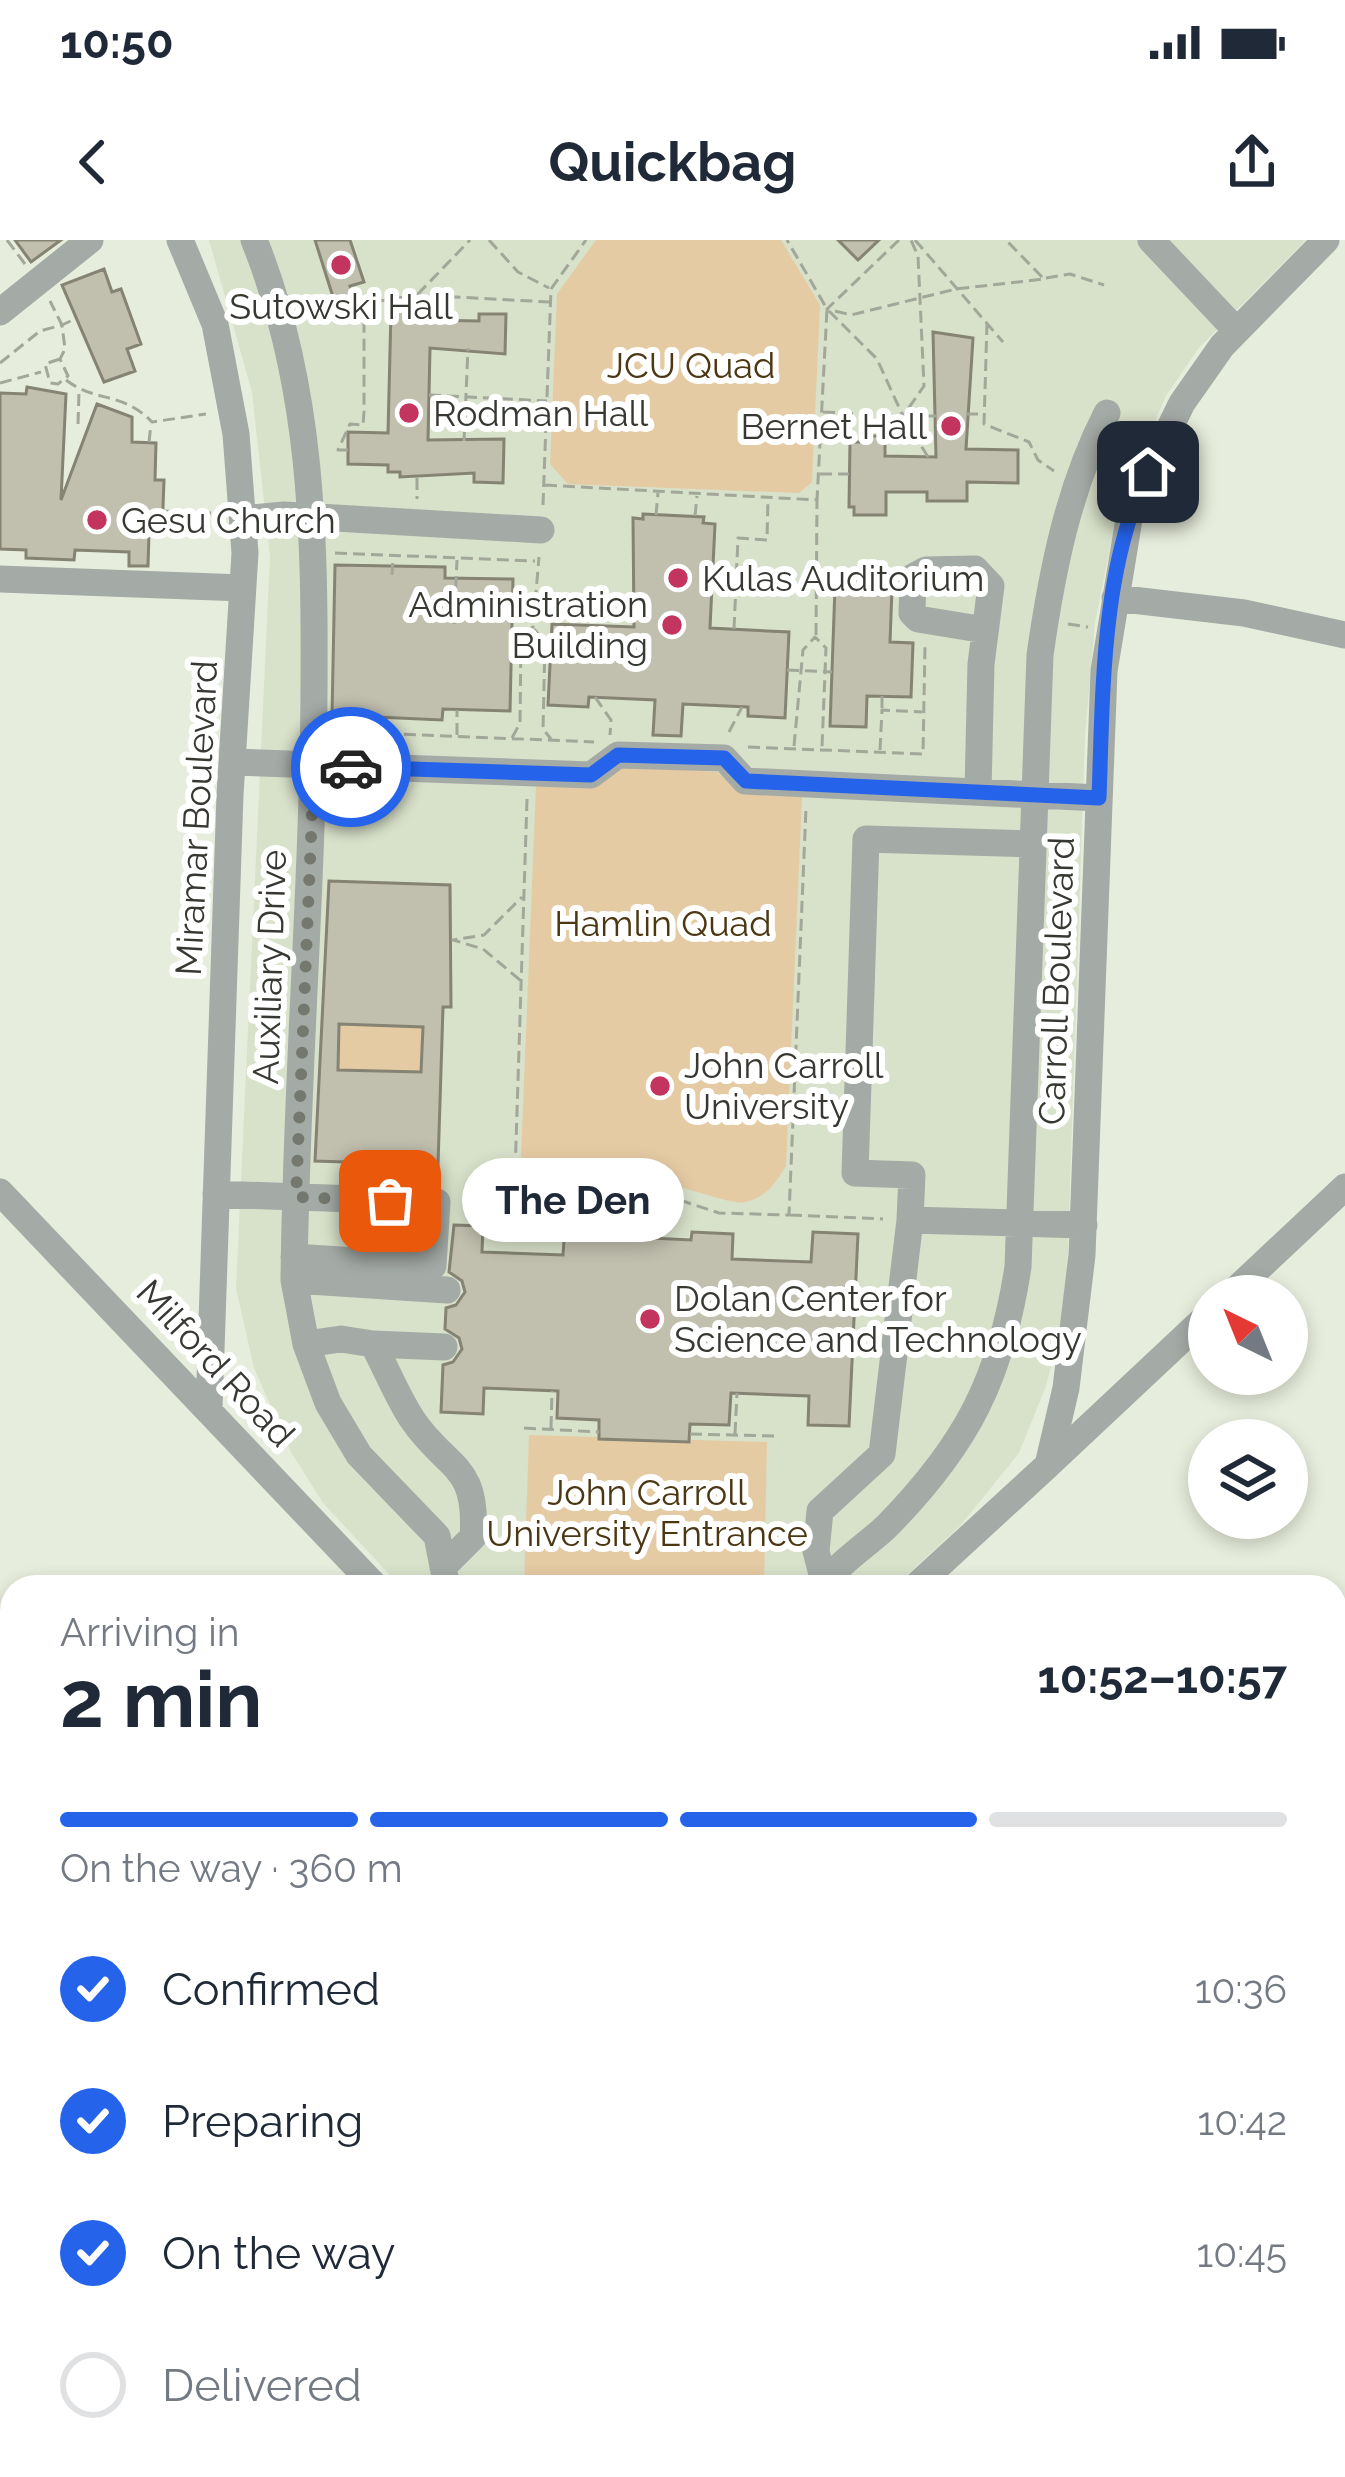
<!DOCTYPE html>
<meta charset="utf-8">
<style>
:root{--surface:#fff;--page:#f2f2f3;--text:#1f2937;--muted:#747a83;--line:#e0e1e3;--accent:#2563eb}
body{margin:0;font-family:Raleway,sans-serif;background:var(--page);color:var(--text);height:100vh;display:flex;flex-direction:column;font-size:45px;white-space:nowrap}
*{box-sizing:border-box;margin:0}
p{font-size:39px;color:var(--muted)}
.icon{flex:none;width:66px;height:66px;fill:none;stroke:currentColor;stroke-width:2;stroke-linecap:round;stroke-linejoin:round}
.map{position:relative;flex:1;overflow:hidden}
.side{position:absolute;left:0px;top:1335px;width:1347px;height:903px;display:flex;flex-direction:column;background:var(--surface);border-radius:36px 36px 0 0;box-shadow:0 6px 18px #0003}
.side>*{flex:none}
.needle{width:78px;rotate:317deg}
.buttons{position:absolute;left:1188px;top:1035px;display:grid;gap:24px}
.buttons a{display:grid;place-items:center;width:120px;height:120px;border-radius:50%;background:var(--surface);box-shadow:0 6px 18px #0003;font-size:60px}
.pin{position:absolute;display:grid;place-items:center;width:102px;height:102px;color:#fff;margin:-51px;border-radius:24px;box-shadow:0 6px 18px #0006}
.courier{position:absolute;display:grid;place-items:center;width:120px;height:120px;margin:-60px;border:9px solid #2563eb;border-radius:50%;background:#fff;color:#222;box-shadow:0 3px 15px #0007}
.bubble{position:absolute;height:84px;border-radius:42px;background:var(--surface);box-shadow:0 6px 18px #0003;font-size:39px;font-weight:700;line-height:84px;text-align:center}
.headline em{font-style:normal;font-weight:700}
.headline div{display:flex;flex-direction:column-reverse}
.headline{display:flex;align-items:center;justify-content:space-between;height:204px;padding:0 60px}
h1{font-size:78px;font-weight:700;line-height:90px}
.bar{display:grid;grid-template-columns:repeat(4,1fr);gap:18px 12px;align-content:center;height:144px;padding:0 60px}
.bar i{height:15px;border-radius:9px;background:var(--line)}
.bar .active{background:var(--accent)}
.bar p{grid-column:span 4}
ol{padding:0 60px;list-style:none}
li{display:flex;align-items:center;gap:36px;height:132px}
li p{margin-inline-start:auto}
li .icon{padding:12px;border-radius:50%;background:var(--accent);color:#fff;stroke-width:4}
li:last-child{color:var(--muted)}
li i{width:66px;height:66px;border:6px solid var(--line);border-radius:50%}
.status{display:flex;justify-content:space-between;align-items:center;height:84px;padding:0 60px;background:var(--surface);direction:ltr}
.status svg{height:33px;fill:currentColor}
header{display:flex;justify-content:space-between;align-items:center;height:156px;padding:0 60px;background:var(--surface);font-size:54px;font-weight:700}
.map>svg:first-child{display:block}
.built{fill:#d8e1ca}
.green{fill:#e5cba4}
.building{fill:#c1bfae;stroke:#858373;stroke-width:3;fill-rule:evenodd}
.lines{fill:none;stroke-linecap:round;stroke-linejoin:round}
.path{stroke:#a2a79a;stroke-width:3;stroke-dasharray:12 6;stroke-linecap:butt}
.minor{stroke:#a4aaa5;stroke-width:27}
.major{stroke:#6a756b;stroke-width:30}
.done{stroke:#74786e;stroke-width:12;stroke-dasharray:0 21.6}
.route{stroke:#2563eb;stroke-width:15}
.poi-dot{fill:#c3355e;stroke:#fff;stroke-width:4.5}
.labels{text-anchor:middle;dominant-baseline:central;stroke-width:12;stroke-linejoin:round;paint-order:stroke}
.poi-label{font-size:36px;fill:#363932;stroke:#fff;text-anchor:start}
.park-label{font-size:36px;fill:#4c3713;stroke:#fff}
.street-label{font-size:36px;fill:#363932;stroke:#fff}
</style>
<div class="status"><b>10:50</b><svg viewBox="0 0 49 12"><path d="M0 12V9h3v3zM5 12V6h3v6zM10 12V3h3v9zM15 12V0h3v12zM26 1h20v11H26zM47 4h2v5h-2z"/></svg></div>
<header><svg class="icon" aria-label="back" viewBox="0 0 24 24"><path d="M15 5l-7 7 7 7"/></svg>Quickbag<svg class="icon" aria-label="share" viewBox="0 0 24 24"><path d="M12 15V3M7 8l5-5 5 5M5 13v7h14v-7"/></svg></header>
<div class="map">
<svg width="1345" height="2237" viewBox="0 0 1345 2237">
<rect width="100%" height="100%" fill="#e7eddc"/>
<path class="built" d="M209,0H1306L1198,109L1166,156L1142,210L1111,303L1095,383L1085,495L1066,1068L1046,1146L1019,1213L960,1286L894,1347H401L323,1263L291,1212L254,1128L236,1048L270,316L252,152Z"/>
<path class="green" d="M596,0H781L820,65L812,242L799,253L568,244L550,224L557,54Z
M621,526L717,532L739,550L802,557L786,926C776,943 766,957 746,962C729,966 675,941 647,941C613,940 580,968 547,952C531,944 526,931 521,916L536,546Z
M339,784L423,787L421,832L338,830Z
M529,1195L767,1202L764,1347H524Z
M431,2226H555L565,2237H431Z
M644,2226H769V2237H655Z"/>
<path class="building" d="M15,0H61L31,22Z
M315,0H350L364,42L350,46L353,54L334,60Z
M838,0H879L858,20Z
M104,29L112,52L121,49L141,104L127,109L135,131L104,142L62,45Z
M391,71L427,72V80L479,81V74H506L505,114L430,108L428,200L504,199L503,243L474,242V233L400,237V232H388V225L348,224V192L388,193Z
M933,92L973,98L966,209L1018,210V243L967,242V261H927V252H886V275H854V267H849L850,202H861V196H885V216L936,217Z
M27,147L66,154L61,260L97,164L132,177V202L156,203L155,240H164L162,294L149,293L148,326H129V312L75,310L74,320L26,318V310L0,309V153L26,154Z
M643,274L704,277L703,283L715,284L710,388L789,392L785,478L748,476V467L683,464L681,496L653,495L655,460L589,457L588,467L548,465L552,384L634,387L633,278L643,279Z
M335,325L445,327V338L513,339L510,471L443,469L442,480L332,475Z
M835,347L892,349L890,402L913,403L911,457L867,456L866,487L830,486Z
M329,641L450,645L451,767H443L438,925L315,921ZM339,784L423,787L421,832L338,830Z
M454,985L483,986L482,1012L563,1015L565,986L611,988L610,996L691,1000L692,992L733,994L732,1019L811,1022L813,992L858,994L849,1186L808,1185L809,1156L731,1153L729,1185L690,1184L689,1202L599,1199V1180L557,1178L558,1151L484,1148L483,1174L441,1172L443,1125L453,1122L462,1109L459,1098L445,1089L446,1068L456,1065L465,1052L462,1041L449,1032Z"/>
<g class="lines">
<path class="path" d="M7,0L25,24
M489,0L518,32L549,48
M899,0L827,69L851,75L956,49L1044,39L1006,0
M915,0L1003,102
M1046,38L1070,34L1104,45
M829,71L877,119L902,174
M416,72L417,55L470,0
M306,73L417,55L550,62
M987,83L984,184L1029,202L1038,220L1054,231
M60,119L45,124L50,143L58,144L68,136L60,119L65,109L62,85L75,79
M0,123L40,91L62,85L50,61
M66,140C96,163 122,151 152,182L206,174
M0,143L41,132
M429,155L547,161
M823,172L903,176L924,146L918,16L911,0
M966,174H982
M78,184L79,152
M464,201L468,108
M149,202L151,184
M348,210H338L350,184L363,185L364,172V70
M928,217L903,176H936
M820,234H849
M417,238V259
M545,245L817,260L827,69L787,0
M543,265L551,49L586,0
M163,271L214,273
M656,275L658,253
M695,276L697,256
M335,313L535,321
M392,335L393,317
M819,337L888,342
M454,384L457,320
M1068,384L1088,387
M534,389L545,402L543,489L551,499
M734,389L738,298L767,300L768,259
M816,395L817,260
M512,398L551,402
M787,430L832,432
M595,457L611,480L610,495
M882,468V456
M350,492L594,502
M729,492L742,467
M457,495V470
M512,498L520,483L521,397L533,387L539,317
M794,506L803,410L815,397L826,408L822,507
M748,507L923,514L925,405
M880,510L882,470L922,472
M527,559L514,965L591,971L655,952L719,973L789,975L806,568
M520,740L483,709L453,700L484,695L522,657
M463,963L513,965
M790,975L883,979
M653,998L655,952
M524,1188L599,1192
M551,1188L552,1151
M690,1194L774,1196
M735,1194L737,1153
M830,2237L831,2226"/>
<path class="minor" d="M180,0L215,84L236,194L245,313L230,555L209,1168
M254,0C312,143 315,296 314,448C313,645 296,842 294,1040L306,1104L328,1163L359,1215L437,1296L447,1347
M1151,0L1236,90
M0,72L90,0
M243,279L284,275L541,290
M0,339L243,348
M1115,358L1244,373L1345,395
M233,522L591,535L618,515L724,518L745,541L1099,558
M978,551L981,424L991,346L975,329L926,330L913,337L912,373L918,379L985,390
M1033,604L866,599L855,933L912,935L910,980L1084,985
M0,952L376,1347
M216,954L437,962L433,1026L294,1017
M294,1040L447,1050
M1229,1056L1345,947
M306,1104L341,1099L373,1104C386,1128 397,1156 412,1179C447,1231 478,1222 473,1297L443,1327
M373,1104L444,1107
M1048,1225L1209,1074
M824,1342L816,1311L820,1271L882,1214L910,980
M825,1347C831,1327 872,1302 889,1284C967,1204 1001,1138 1018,1027L1040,415C1052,331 1068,249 1107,173
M915,1347L1048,1225L1066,1148L1082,1015L1104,431L1131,267L1182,163L1222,106L1326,0
M0,2060L12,2056
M1335,2068L1345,2051
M0,2189L12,2183
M0,2224L16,2236L57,2237
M1066,2226L1198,2237
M1268,2237L1271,2226"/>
<path class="major" d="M1335,1510L1345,1501
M0,1583L12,1596
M1335,1583L1345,1573
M412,2226L413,2237
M573,2226L583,2237
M626,2226L636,2237
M791,2237V2226"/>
</g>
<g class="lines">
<path class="done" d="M351,527L314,526L296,957L390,961"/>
<path class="route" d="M351,527L591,535L618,515L724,518L746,541L1099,558C1103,452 1101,329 1148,232"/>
</g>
<g class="poi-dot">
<circle cx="341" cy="25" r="12"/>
<circle cx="409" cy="173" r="12"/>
<circle cx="951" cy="186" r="12"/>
<circle cx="97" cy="280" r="12"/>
<circle cx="678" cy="338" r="12"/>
<circle cx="672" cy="385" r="12"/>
<circle cx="660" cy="846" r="12"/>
<circle cx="650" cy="1079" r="12"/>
</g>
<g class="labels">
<g class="poi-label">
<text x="341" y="66" text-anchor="middle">Sutowski Hall</text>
<text x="433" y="173">Rodman Hall</text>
<text x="927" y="186" text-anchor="end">Bernet Hall</text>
<text x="121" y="280">Gesu Church</text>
<text x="702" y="338">Kulas Auditorium</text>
<text x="648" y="364" text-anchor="end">Administration<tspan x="648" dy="41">Building</tspan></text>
<text x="684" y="825">John Carroll<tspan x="684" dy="41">University</tspan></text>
<text x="674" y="1058">Dolan Center for<tspan x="674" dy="41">Science and Technology</tspan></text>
</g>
<g class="park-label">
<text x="691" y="125">JCU Quad</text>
<text x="663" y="683">Hamlin Quad</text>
<text x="647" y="1252">John Carroll<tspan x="647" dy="41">University Entrance</tspan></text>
</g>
<g class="street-label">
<text transform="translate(196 578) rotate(-87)">Miramar Boulevard</text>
<text transform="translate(269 727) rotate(-88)">Auxiliary Drive</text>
<text transform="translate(1056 741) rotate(-88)">Carroll Boulevard</text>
<text transform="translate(216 1123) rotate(47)">Milford Road</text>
</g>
</g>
</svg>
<div class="buttons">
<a><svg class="needle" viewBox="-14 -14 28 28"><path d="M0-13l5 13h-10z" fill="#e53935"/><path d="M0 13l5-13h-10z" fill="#747a83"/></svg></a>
<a><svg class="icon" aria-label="layers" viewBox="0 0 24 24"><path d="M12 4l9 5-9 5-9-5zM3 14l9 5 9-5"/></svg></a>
</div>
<div class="pin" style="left:390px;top:961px;background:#ea580c"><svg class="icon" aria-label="bag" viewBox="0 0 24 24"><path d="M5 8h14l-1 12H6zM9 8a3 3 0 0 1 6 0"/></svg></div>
<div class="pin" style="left:1148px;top:232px;background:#1f2937"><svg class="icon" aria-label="home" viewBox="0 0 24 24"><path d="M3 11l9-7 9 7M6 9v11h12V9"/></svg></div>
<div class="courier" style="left:351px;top:527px"><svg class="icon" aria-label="car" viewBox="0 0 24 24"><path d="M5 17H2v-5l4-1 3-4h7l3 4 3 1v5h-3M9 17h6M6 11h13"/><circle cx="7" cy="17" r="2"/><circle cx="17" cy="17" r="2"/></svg></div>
<div class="bubble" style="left:462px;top:918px;width:222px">The Den</div>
<section class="side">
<div class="headline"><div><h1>2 min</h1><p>Arriving in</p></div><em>10:52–10:57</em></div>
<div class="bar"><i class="active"></i><i class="active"></i><i class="active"></i><i></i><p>On the way · 360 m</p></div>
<ol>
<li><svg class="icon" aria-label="check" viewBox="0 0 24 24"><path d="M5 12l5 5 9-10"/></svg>Confirmed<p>10:36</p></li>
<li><svg class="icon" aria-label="check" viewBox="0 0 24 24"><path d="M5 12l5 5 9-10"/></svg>Preparing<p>10:42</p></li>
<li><svg class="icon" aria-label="check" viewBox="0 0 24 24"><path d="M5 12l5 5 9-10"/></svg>On the way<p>10:45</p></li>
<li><i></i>Delivered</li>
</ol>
</section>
</div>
